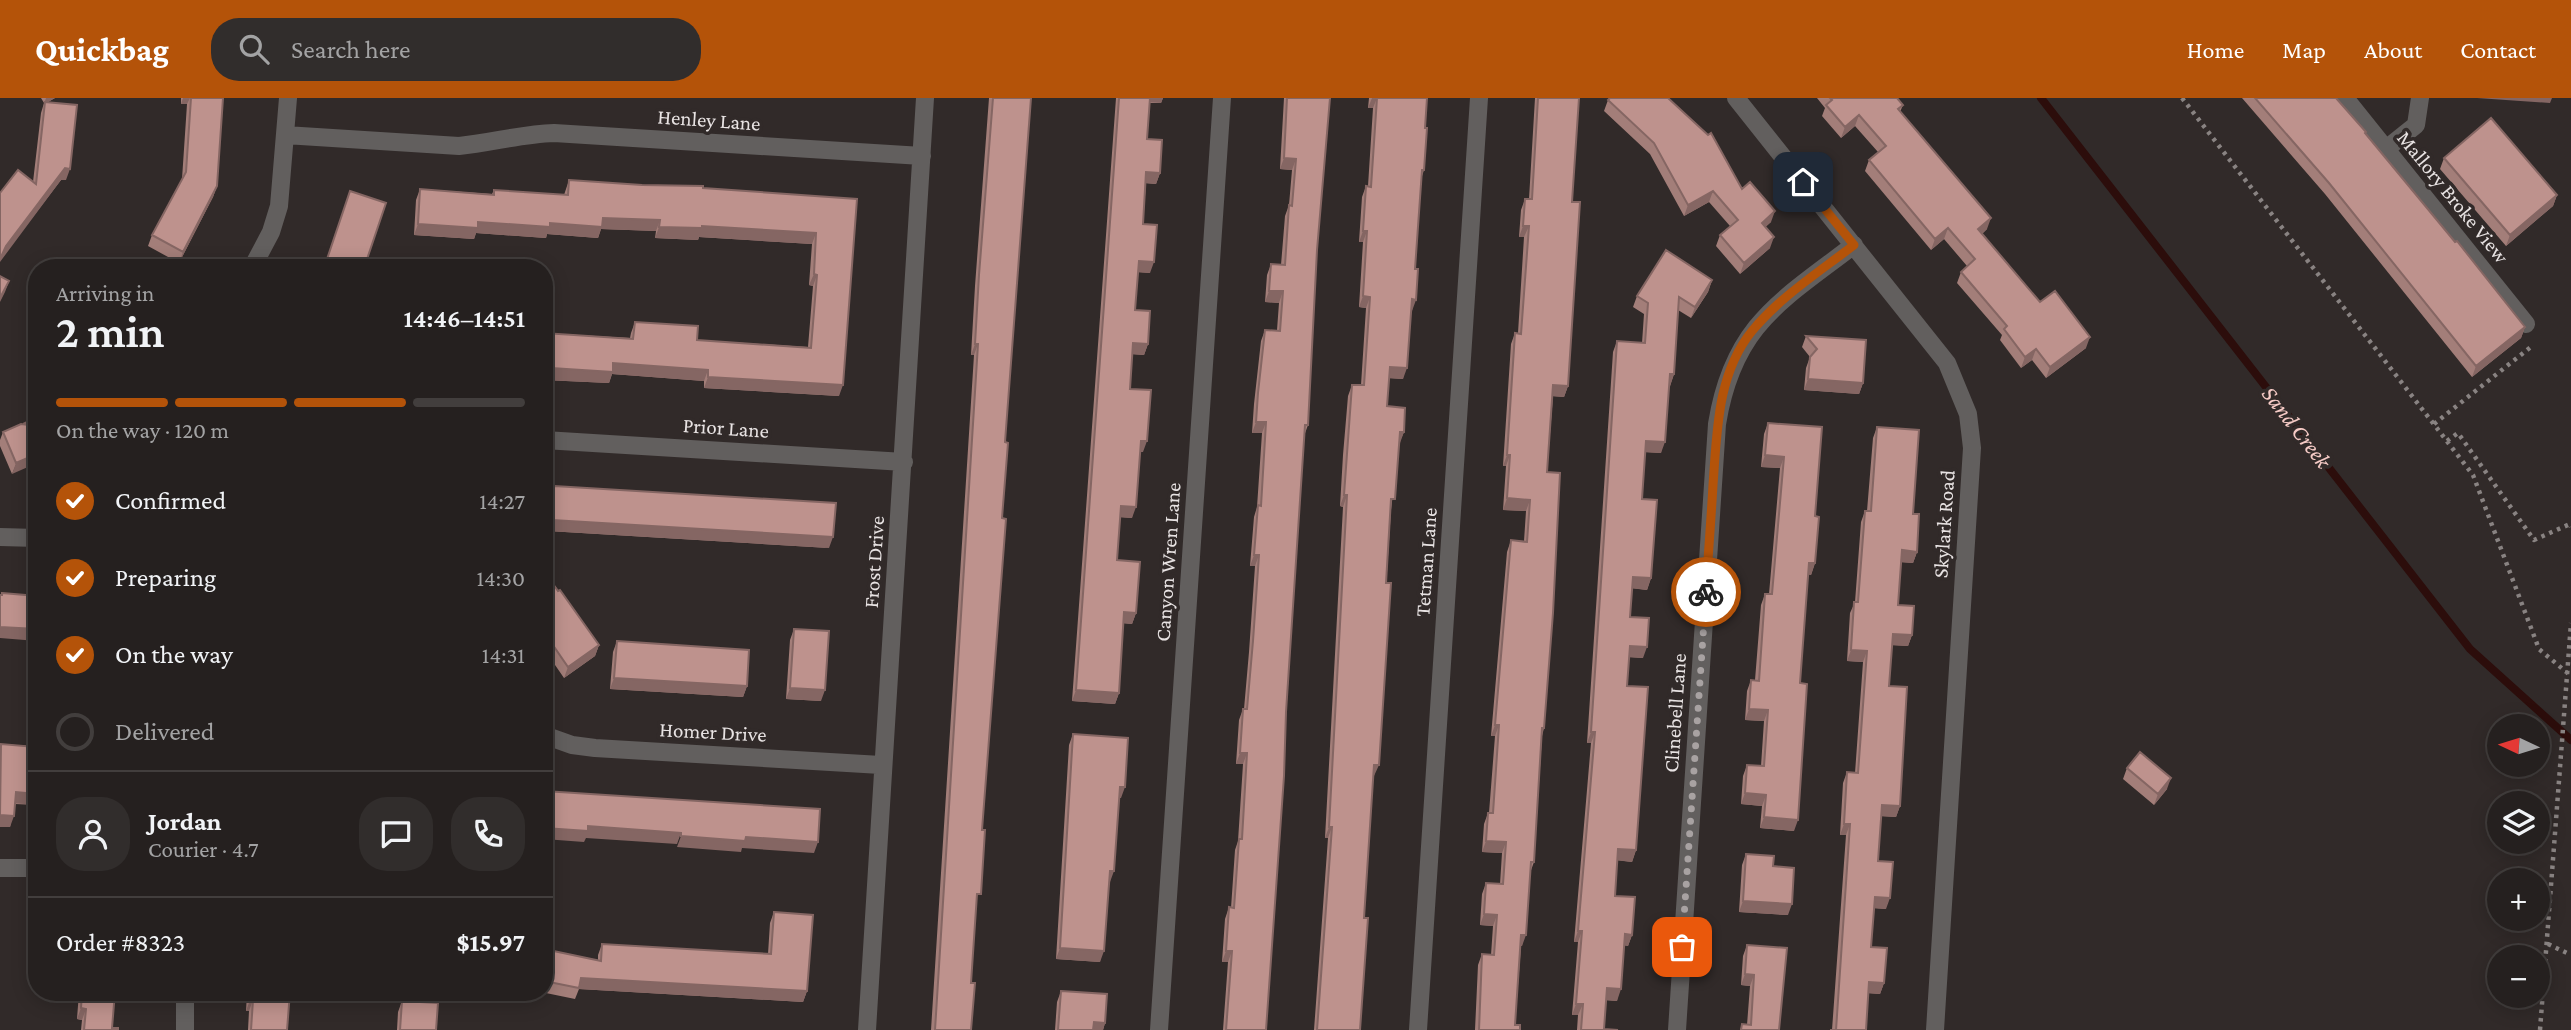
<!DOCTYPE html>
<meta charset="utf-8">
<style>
:root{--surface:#25201f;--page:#312d2c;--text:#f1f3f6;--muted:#a3a3a4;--line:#423e3d;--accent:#b45309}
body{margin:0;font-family:"Crimson Pro",serif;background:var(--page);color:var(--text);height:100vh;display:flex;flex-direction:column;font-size:26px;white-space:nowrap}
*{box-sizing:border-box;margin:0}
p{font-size:23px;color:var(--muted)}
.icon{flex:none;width:38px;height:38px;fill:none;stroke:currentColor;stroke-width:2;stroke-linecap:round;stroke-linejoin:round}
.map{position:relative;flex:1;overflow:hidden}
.sheet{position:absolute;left:28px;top:161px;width:525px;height:742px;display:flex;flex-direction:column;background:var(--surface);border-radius:28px;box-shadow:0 4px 18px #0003,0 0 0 2px var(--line)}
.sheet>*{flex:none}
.needle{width:46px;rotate:274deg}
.controls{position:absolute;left:2487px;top:616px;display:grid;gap:14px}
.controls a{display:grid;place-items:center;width:63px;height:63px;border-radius:50%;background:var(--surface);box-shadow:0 4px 18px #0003,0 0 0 2px var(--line);font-size:35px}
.pin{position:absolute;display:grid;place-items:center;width:60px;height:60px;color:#fff;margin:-30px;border-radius:14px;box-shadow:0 4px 10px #0006}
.courier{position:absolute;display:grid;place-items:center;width:70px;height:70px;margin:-35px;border:5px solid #b45309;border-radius:50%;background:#fff;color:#222;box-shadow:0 2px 9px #0007}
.summary em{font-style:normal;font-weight:600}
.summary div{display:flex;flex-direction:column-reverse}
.summary{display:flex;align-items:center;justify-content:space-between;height:119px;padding:0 28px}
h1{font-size:46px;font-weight:600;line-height:52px}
.bar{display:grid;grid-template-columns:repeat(4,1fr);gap:10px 7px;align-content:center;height:84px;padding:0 28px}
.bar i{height:9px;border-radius:5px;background:var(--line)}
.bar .selected{background:var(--accent)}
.bar p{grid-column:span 4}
.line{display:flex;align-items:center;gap:18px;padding:0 28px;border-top:2px solid var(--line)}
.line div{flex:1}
.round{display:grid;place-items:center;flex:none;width:74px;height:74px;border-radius:28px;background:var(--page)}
ol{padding:0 28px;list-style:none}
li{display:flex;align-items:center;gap:21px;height:77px}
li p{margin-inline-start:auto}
li .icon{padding:7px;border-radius:50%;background:var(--accent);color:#fff;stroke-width:4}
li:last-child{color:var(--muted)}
li i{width:38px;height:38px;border:4px solid var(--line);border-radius:50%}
header{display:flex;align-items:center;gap:42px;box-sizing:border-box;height:98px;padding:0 35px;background:var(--accent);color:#fff}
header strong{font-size:33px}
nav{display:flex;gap:38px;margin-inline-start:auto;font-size:24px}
.search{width:490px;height:63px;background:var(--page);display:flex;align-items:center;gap:18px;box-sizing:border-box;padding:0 24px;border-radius:28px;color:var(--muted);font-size:26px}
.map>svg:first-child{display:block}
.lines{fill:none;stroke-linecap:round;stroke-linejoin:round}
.stream{stroke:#2c0d0b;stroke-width:8}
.path{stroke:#898382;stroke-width:4.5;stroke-dasharray:3.5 5;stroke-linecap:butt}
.minor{stroke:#625f5e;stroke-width:18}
.wall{fill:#a37e79}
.shaded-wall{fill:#856663}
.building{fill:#be928d;stroke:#856663;stroke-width:2}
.done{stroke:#a8a2a2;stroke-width:7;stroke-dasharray:0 12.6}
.route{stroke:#b45309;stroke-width:9}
.labels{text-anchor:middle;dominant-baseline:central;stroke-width:7;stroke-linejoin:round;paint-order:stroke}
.street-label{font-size:21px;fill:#e8e3e3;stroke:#312a29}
.water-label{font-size:23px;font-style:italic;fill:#f6cbc6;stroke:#312a29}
</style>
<header>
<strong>Quickbag</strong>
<div class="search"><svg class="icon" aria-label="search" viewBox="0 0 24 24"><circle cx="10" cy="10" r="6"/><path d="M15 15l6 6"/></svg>Search here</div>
<nav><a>Home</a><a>Map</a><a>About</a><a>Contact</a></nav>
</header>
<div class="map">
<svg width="2571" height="932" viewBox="0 0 2571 932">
<rect width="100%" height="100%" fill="#312a29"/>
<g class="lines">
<path class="stream" d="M2041,0L2470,551L2571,642"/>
<path class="path" d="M2182,0L2473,377L2539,551L2571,578
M2434,326L2532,248
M2447,343L2458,335L2534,442L2570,426L2571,429
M2548,846L2571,857
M2540,932L2571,525"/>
<path class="minor" d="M1736,0L1947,265L1968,316L1972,350L1935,932
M2345,0L2526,226
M285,37L459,48C491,45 521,36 554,35L922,58
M2386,51L2416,27L2420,0
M252,170L271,134L279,108L288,0
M544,342L904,364
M0,439L37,440
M544,637L572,647L595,650L881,667
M0,770H37
M185,932V894
M867,932C884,621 908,311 925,0
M1159,932L1222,0
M1418,932L1479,0
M1677,932L1717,326C1733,227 1781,203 1854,147"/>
</g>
<path class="wall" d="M41,0H55L48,4L66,82H61L2,159L33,84L41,15L44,5Z
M181,0H223L217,88L213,99L179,165L148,148L152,137L182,81L187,6H181Z
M989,0H1031L1005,344L971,885V932H931L974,257H971L975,188Z
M1116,0H1163L1161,5H1150L1147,41L1160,75L1156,86L1146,85L1143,126L1150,175L1138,174L1135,212L1148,246L1144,257L1132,256L1130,291L1143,354H1140L1132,420L1120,419L1117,462L1136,515L1132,526L1123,525L1119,595L1115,606L1072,603Z
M1284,0H1330L1317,152L1308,327L1304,338L1266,932H1223L1228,864H1222L1225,821L1229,809L1231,810L1235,752L1238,743L1243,666H1236L1239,622L1243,611H1244L1249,554L1255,468H1250L1254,419L1257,409L1262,335H1252L1254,306L1261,243L1265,232H1277L1279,205L1265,204L1267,177L1271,166L1281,167L1285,118L1289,107L1292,72L1280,71Z
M1369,0H1427L1425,30L1424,72L1421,81L1412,213H1411L1403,281L1389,280L1387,308L1404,334L1399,345L1391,412L1374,678H1373L1364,820L1360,932H1314L1328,740H1325L1343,409L1340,408L1343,357L1348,298L1352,287H1361L1366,210L1359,209L1363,144H1359L1362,99L1366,88H1368L1373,10H1368Z
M1535,0H1579L1572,104L1568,288L1564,299L1553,298L1547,374L1544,630L1542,638L1534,764L1530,775L1522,848H1521L1515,927L1520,932H1475L1478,867L1482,856L1491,857L1493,828L1480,827L1482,796L1486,785L1500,786L1502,755L1482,754L1484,726L1488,715H1489L1495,638H1491L1507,454L1511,442L1524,443L1526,413L1503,412L1506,368H1503L1511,246L1515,235H1518L1524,139H1519L1521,112L1525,101H1529Z
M1817,0H1897L1903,7L1900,14L1987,131L1982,136L2040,204L2086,250L2046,280L2032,262L2021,270L2000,242L2002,237L1957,185L1961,174L1967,168L1944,141L1931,152L1865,73L1869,62L1878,54L1855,28L1841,40L1822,18L1825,10Z
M2242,0H2336L2366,34V36L2525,229L2521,240L2472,279L2325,96Z
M1608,2L1742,91L1771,124L1765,129L1770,150L1740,176L1716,148L1720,137L1730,128L1709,104L1684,118L1650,56L1604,13Z
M2444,60L2557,97L2553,108L2506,148L2440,71Z
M569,82L857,101L839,298L704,290V283L612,276L609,285L544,282V235L630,240L631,235L635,224L697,242L808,249L813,188L809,187L812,146L699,139L698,142L655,140L656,133L601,131L598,140L547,136L546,140L476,135L474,141L414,137L416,102L420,91L492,96L494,92L564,97Z
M1712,182L1708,194L1691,220L1678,212L1674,276L1670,288L1669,287L1661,355L1645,354L1642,401L1651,480L1647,492L1632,490L1630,519L1643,560L1629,559L1627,588L1636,752L1632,764L1617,762L1615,798L1632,837L1628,848L1624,847L1617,903L1606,902L1604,931L1618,932H1577L1578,917H1572L1578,844H1574L1591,645H1587L1613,254L1617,243L1642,245L1644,216L1633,209L1637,198Z
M1806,238L1863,285L1859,296L1804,292L1806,270L1810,259L1802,249Z
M37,319L12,376L0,348V342L3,334L24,327L25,325Z
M1768,325L1815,418V465L1811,477L1808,476L1800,585L1794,733L1760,730L1762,708L1741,706L1743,678L1747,667L1761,668L1764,623L1745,622L1747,593L1751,582H1755L1761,507L1765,496H1769L1780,370L1761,369L1764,336Z
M1877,329L1913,416L1917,454L1913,465L1901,464L1898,507L1912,537L1908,548L1892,547L1889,588L1900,708L1896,719L1881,718L1878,763L1886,811L1874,810L1871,849L1884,885L1880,896L1868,895L1866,932H1832L1846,737H1840L1843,685L1847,674L1855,675L1863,564L1847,563L1850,515L1855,504L1861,424L1865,413H1867L1873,340Z
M554,388L829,450L548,433L550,399Z
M544,473L599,547L595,558L564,580L544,551Z
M794,531L821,603L786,601L790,542Z
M617,543L747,588L743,599L610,591L613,554Z
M36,634L37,707L15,706L10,729H0V649L1,646L31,648Z
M1073,636L1121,700H1119L1100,864L1056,861L1069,647Z
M2127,670L2167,691L2154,707L2123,681Z
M1746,756L1773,768L1788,817L1739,814L1742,767Z
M774,814L807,893L803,904L579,891L575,901L541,894H544V851L598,862V857L602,846L768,856L770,825Z
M1747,847L1779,932H1740L1742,926L1747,927L1750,888L1741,887L1743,858Z
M1061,893L1105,925L1103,932H1055L1057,904Z
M79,894H115L112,930L118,932H81L82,922L77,921Z
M247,894H290L287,932H248L249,913H246Z
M452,894H474L456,903Z
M402,903L436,932H397L398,914Z"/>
<path class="shaded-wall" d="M46,0H55L44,6Z
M183,0H190L187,6H181Z
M1148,0H1163L1161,5L1147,4Z
M1372,0H1377L1373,10H1368Z
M2477,0H2552L2550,5Z
M1859,17L1855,28L1841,40L1845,29Z
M1284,60L1296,61L1292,72L1280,71Z
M65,70L70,71L66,82H61L0,164V161L6,148Z
M1146,74L1160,75L1156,86L1142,85Z
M217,88L213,99L179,165L183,154Z
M1713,93L1709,104L1684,118L1688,107Z
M2557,97L2553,108L2506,148L2510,137Z
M1775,113L1771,124L1758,136L1762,125Z
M603,120L660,122L656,133L601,131L598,140L547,136L546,140L476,135L474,141L414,137L418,126L478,124L550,125Z
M1991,120L1987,131L1974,142L1978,131Z
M702,128L816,135L812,146L699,139L698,142L655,140L659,129Z
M1523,128H1529L1524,139H1519Z
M1948,130L1944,141L1931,152L1935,141Z
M1363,133H1367L1363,144H1359Z
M1774,139L1770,150L1740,176L1744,165Z
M1139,163L1154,164L1150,175L1135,174Z
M814,176L817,177L813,188L809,187Z
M1712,182L1708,194L1691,220L1695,209Z
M9,183L5,194L0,204V200Z
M1269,193H1283L1279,205L1265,204Z
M1363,198L1370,199L1366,210L1359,209Z
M1412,201L1416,202L1412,213H1408Z
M2525,229L2521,240L2472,279L2476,268Z
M2090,239L2086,250L2046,280L2050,269Z
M1133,245L1148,246L1144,257L1129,256Z
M975,246H978L974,257H971Z
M2036,251L2032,262L2021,270L2025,259Z
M613,265L708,272L704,283L612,276L609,285L544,282V271Z
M1390,269L1407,270L1403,281L1386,280Z
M1670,276H1674L1670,288L1665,287Z
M708,279L843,287L839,298L704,290Z
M1808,281L1863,285L1859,296L1804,292Z
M1553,287L1568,288L1564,299L1549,298Z
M1256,324H1266L1262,335H1252Z
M1400,334H1404L1400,345H1396Z
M1141,343H1147L1143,354H1137Z
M1646,343L1665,344L1661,355L1642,354Z
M37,356V365L12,376L16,365Z
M1507,357H1510L1506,368H1503Z
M1765,357L1784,359L1780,370L1761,369Z
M1344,397H1347L1343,409L1340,408Z
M1507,400L1530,402L1526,413L1503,412Z
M1121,408L1136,409L1132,420L1117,419Z
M552,422L833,439L829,450L548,433Z
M1902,452L1917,454L1913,465L1898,464Z
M1254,457H1259L1255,468H1250Z
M1809,465H1815L1811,477L1804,476Z
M1633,479L1651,480L1647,492L1629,490Z
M1124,514L1136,515L1132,526L1120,525Z
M0,529L37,531V543L0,540Z
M1893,536L1912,537L1908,548L1889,547Z
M599,547L595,558L564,580L568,569Z
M1630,548L1647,549L1643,560L1626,559Z
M1851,552L1867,553L1863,564L1847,563Z
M614,580L747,588L743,599L610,591Z
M790,590L825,592L821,603L786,601Z
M1076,592L1119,595L1115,606L1072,603Z
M1749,611L1768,612L1764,623L1745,622Z
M1495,627H1499L1495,638H1491Z
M1591,634H1595L1591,645H1587Z
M1240,655H1247L1243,666H1236Z
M1374,667H1379L1374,678H1370Z
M2171,680L2167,691L2154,707L2158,696Z
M1120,689H1125L1121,700H1116Z
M16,694L37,696V707L12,705Z
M1745,695L1766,697L1762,708L1741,706Z
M1882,707L1900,708L1896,719L1878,718Z
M0,717L14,718L10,729H0Z
M1764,719L1798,722L1794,733L1760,730Z
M1844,726H1850L1846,737H1840Z
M588,728L681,735L677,746L586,740L584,744L544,741V730Z
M1329,729H1332L1328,740H1325Z
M681,738L746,739L818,744L814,755L742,750L741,754L677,749Z
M1486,743L1506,744L1502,755L1482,754Z
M1618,751L1636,752L1632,764L1614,762Z
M1110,773H1114L1110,784H1106Z
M1875,799L1890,800L1886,811L1871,810Z
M1743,803L1792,806L1788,817L1739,814Z
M1484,816L1497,817L1493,828L1480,827Z
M1578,833H1582L1578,844H1574Z
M1625,836L1632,837L1628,848L1621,847Z
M1521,837H1526L1522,848H1517Z
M1060,850L1104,853L1100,864L1056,861Z
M1226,853H1232L1228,864H1222Z
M1745,876L1754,877L1750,888L1741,887Z
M581,880L807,893L803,904L579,891Z
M1869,884L1884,885L1880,896L1865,895Z
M1607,890L1621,891L1617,903L1603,902Z
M459,894H474L456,903Z
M250,902H253L249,913H246Z
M1576,906H1583L1578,917H1572Z
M81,910L86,911L82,922L77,921Z
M1094,924L1105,925L1103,932H1091Z"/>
<path class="building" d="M191,0H223L217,88L183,154L152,137L186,74Z
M993,0H1031L1005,344L1008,345L1002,420L1006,421L982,732H985L981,796H977L971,885H975L971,932H935L978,246H975L979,177Z
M1119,0H1150L1147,41L1162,42L1160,75L1146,74L1143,126L1157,127L1154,164L1139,163L1135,212L1150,213L1148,246L1133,245L1130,291L1151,292L1147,343H1141L1136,409L1121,408L1117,462L1140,464L1136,515L1124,514L1119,595L1076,592Z
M1287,0H1330L1317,152L1308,327H1305L1286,614L1284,678L1266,932H1226L1232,853H1226L1229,809L1234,810L1239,741H1242L1247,655H1240L1243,611H1247L1253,543L1259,457H1254L1258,407L1261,408L1266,324H1256L1258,295L1265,232L1280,233L1283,193H1269L1271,166L1285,167L1289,107L1292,108L1296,61L1284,60Z
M1377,0H1427L1425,30H1427L1424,72H1422L1415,171H1418L1416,202L1412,201L1407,270L1390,269L1387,308L1405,310L1404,334H1400L1395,401H1391L1386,485H1391L1379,667H1374L1364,820H1368L1360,932H1317L1332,729H1329L1347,397H1344L1352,287H1364L1370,199L1363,198L1367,133H1363L1366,88L1371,89Z
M1538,0H1579L1572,104H1580L1568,288L1553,287L1547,374L1560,375L1553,515L1544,630H1542L1534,764H1531L1526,837H1521L1515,927H1520V932H1479L1482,856L1494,857L1497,817L1484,816L1486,785L1503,786L1506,744L1486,743L1488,715H1493L1499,627H1495L1511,442L1527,444L1530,402L1507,400L1510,357H1507L1515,235L1521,236L1529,128H1523L1525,101H1532Z
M1610,0H1668L1708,37L1711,35L1742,91L1750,84L1775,113L1762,125L1774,139L1744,165L1720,137L1738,122L1713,93L1688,107L1654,45L1608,2Z
M1830,0H1897L1903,7L1898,11L1991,120L1978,131L2040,204L2055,193L2090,239L2050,269L2036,251L2025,259L2004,231L2007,228L1961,174L1975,161L1948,130L1935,141L1869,62L1886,48L1859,17L1845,29L1826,7L1832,2Z
M2255,0H2336L2366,34L2365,35L2455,144L2457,143L2525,229L2476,268L2329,85Z
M45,4L77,7L70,71L65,70L6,148L0,161V95L18,72L36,86Z
M2491,20L2557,97L2510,137L2444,60Z
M569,82L642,87L703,88V90L857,101L843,287L708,279V272L613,265V274L551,270L544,271V235L633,241L635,224L698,228L697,242L811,250L817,177L814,176L816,135L702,128V130L659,129L660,122L603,120L602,129L550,125V129L478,124V130L418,126L420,91L494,97V92L568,97Z
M350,93L386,105L364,170H324Z
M1666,152L1712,182L1695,209L1679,199L1674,276H1670L1665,344L1646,343L1642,401L1657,402L1651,480L1633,479L1630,519L1649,520L1647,549L1630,548L1627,588L1648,589L1636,752L1618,751L1615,798L1635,799L1632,837L1625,836L1621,891L1607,890L1604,931L1618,932H1581L1583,906H1576L1582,833H1578L1595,634H1591L1617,243L1645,245L1648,205L1637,198Z
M0,178L9,183L0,200Z
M1806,238L1866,242L1863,285L1808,281L1810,259L1817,251Z
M37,319V356L16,365L3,334L21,326L29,327L25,325Z
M1768,325L1822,329L1815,418L1819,419L1815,465H1809L1800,585L1807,586L1798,722L1764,719L1766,697L1745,695L1747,667L1764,668L1768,612L1749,611L1751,582L1759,583L1765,496H1772L1784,359L1765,357Z
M1877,329L1919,332L1913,416H1919L1917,454L1902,452L1898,507L1914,508L1912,537L1893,536L1889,588L1907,589L1900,708L1882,707L1878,763L1893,764L1890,800L1875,799L1871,849L1887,850L1884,885L1869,884L1866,932H1830H1836L1850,726H1844L1847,674L1858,675L1867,553L1851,552L1854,504H1858L1865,413H1871Z
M554,388L836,405L833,439L552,422Z
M544,473L558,493L560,492L599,547L568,569L544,534Z
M2,495L37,498V531L0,529V497H2Z
M794,531L829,533L825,592L790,590Z
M617,543L749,552L747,588L614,580Z
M36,634H37V696L16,694L14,718L0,717L1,646L35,649Z
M1073,636L1128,640L1125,689H1120L1114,773H1110L1104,853L1060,850Z
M2140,654L2171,680L2158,696L2127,670Z
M544,693L820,711L818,744L746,739L745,743L681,738V735L588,728V733L544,730Z
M1746,756L1774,758L1773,768L1794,770L1792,806L1743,803Z
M774,814L813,817L807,893L581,880L579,890L544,883V851L601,863L602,846L771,856Z
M1747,847L1787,850L1779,932H1741L1742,926L1751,927L1754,877L1745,876Z
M1061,893L1107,896L1105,925L1094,924L1093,932H1058Z
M82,894H115L112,930H118V932H84L86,911L81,910Z
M251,894H290L287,932H251L253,902H250Z
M402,903L438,905L436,932H400Z"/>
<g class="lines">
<path class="done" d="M1682,849L1706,494"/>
<path class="route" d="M1706,494C1708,458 1711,423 1713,387C1717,334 1717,276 1752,233C1780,199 1819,174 1854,147L1803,84"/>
</g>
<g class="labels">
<g class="street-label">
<text transform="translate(709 22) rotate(4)">Henley Lane</text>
<text transform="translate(2453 99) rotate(51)">Mallory Broke View</text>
<text transform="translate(726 330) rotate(4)">Prior Lane</text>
<text transform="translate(1944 426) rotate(-86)">Skylark Road</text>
<text transform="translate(874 464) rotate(-86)">Frost Drive</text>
<text transform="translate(1168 464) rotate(-86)">Canyon Wren Lane</text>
<text transform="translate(1426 464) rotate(-86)">Tetman Lane</text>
<text transform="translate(1675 615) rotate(-86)">Clinebell Lane</text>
<text transform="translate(713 634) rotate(3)">Homer Drive</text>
</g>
<g class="water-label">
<text transform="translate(2297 329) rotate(52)">Sand Creek</text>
</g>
</g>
</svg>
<div class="controls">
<a><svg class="needle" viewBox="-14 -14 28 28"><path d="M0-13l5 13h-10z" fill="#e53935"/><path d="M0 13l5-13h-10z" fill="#a3a3a4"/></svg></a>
<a><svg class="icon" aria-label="layers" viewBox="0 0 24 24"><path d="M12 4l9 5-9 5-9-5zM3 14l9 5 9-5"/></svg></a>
<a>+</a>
<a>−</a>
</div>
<div class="pin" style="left:1682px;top:849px;background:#ea580c"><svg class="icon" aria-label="bag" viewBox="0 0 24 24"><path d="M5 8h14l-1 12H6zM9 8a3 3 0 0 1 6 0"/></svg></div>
<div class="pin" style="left:1803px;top:84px;background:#1f2937"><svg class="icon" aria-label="home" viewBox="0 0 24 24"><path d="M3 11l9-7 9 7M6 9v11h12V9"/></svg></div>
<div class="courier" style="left:1706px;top:494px"><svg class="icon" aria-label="bike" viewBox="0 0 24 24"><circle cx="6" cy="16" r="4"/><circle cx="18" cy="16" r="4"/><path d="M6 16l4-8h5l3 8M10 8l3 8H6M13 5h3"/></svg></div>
<section class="sheet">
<div class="summary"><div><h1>2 min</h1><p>Arriving in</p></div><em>14:46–14:51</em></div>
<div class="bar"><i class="selected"></i><i class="selected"></i><i class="selected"></i><i></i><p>On the way · 120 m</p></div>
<ol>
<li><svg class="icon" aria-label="check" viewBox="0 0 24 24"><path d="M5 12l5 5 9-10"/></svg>Confirmed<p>14:27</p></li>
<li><svg class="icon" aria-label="check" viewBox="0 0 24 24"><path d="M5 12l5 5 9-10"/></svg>Preparing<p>14:30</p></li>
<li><svg class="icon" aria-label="check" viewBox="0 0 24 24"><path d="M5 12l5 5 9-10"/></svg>On the way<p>14:31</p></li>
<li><i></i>Delivered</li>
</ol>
<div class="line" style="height:126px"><a class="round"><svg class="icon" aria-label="person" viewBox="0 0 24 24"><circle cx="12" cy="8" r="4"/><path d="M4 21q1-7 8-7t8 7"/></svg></a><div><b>Jordan</b><p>Courier · 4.7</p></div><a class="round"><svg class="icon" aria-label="chat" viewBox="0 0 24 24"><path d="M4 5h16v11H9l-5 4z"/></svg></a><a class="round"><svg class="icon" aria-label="phone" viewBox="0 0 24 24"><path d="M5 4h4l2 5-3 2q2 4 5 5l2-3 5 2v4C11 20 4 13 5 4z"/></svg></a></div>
<div class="line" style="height:91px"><div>Order #8323</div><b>$15.97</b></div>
</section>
</div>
